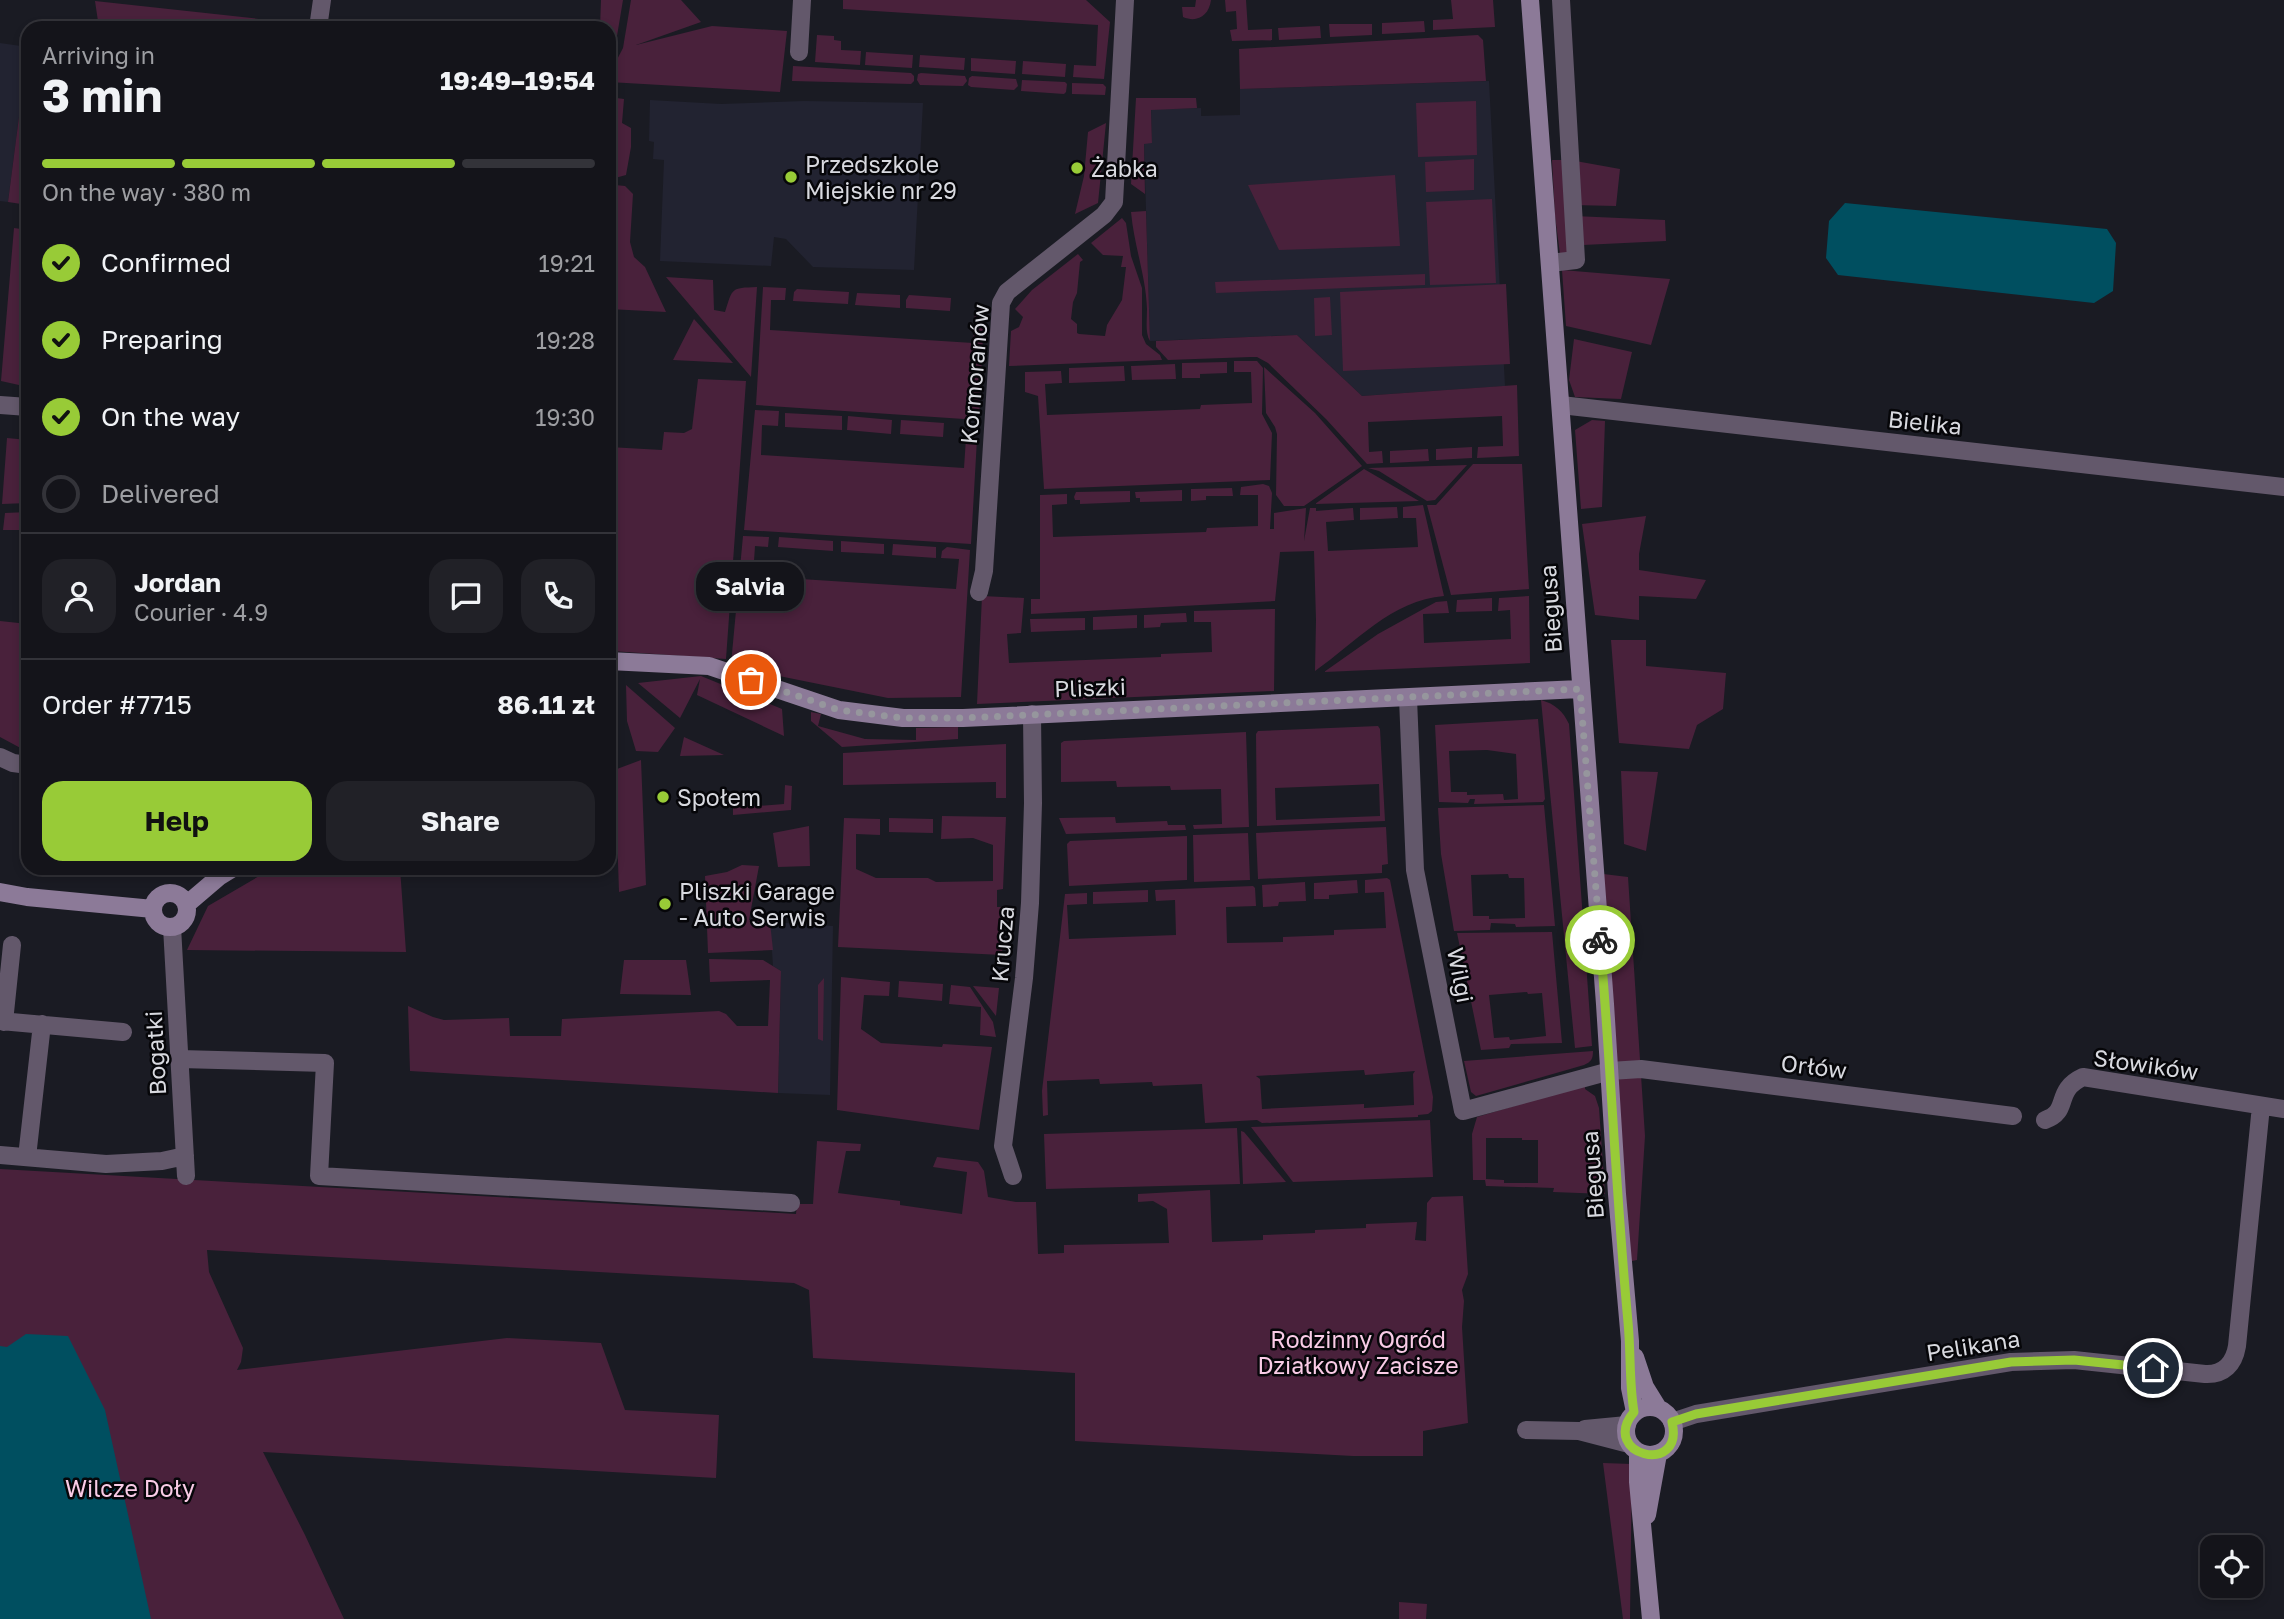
<!DOCTYPE html>
<meta charset="utf-8">
<style>
:root{--surface:#14141a;--page:#212127;--text:#f1f3f6;--muted:#9d9ea2;--line:#333339;--accent:#98cb37}
body{margin:0;font-family:"Golos Text",sans-serif;background:var(--page);color:var(--text);height:100vh;display:flex;flex-direction:column;font-size:26px;white-space:nowrap}
*{box-sizing:border-box;margin:0}
p{font-size:23px;color:var(--muted)}
.icon{flex:none;width:38px;height:38px;fill:none;stroke:currentColor;stroke-width:2;stroke-linecap:round;stroke-linejoin:round}
.map{position:relative;flex:1;overflow:hidden}
.side{position:absolute;left:21px;top:21px;width:595px;height:854px;display:flex;flex-direction:column;background:var(--surface);border-radius:21px;box-shadow:0 4px 10px #0003,0 0 0 2px var(--line)}
.side>*{flex:none}
.fabs{position:absolute;left:2200px;top:1535px;display:grid;gap:14px}
.fabs a{display:grid;place-items:center;width:63px;height:63px;border-radius:14px;background:var(--surface);box-shadow:0 4px 10px #0003,0 0 0 2px var(--line);font-size:35px}
.pin{position:absolute;display:grid;place-items:center;width:60px;height:60px;color:#fff;margin:-30px;border:4px solid #fff;border-radius:50%;box-shadow:0 2px 7px #0007}
.courier{position:absolute;display:grid;place-items:center;width:70px;height:70px;margin:-35px;border:5px solid #98cb37;border-radius:50%;background:#fff;color:#222;box-shadow:0 2px 9px #0007}
.bubble{position:absolute;height:49px;border-radius:21px;background:var(--surface);box-shadow:0 4px 10px #0003,0 0 0 2px var(--line);font-size:23px;font-weight:700;line-height:49px;text-align:center}
.summary em{font-style:normal;font-weight:700}
.summary div{display:flex;flex-direction:column-reverse}
.summary{display:flex;align-items:center;justify-content:space-between;height:119px;padding:0 21px}
h1{font-size:46px;font-weight:700;line-height:52px}
.bar{display:grid;grid-template-columns:repeat(4,1fr);gap:10px 7px;align-content:center;height:84px;padding:0 21px}
.bar i{height:9px;border-radius:5px;background:var(--line)}
.bar .current{background:var(--accent)}
.bar p{grid-column:span 4}
.line{display:flex;align-items:center;gap:18px;padding:0 21px;border-top:2px solid var(--line)}
.line div{flex:1}
.round{display:grid;place-items:center;flex:none;width:74px;height:74px;border-radius:21px;background:var(--page)}
ol{padding:0 21px;list-style:none}
li{display:flex;align-items:center;gap:21px;height:77px}
li p{margin-inline-start:auto}
li .icon{padding:7px;border-radius:50%;background:var(--accent);color:#111;stroke-width:4}
li:last-child{color:var(--muted)}
li i{width:38px;height:38px;border:4px solid var(--line);border-radius:50%}
.button{display:flex;gap:14px;margin-top:auto;padding:14px 21px}
.button a{flex:1;height:80px;border-radius:21px;background:var(--accent);color:#111;font-size:28px;font-weight:700;line-height:80px;text-align:center}
.button a+a{background:var(--page);color:var(--text)}
.map>svg:first-child{display:block}
.built{fill:#222331}
.green{fill:#49213b;fill-rule:evenodd}
.water{fill:#004f60}
.lines{fill:none;stroke-linecap:round;stroke-linejoin:round}
.street{stroke:#63586b;stroke-width:18}
.secondary{stroke:#8c7a98;stroke-width:18}
.done{stroke:#96969d;stroke-width:7;stroke-dasharray:0 12.6}
.route{stroke:#98cb37;stroke-width:9}
.poi-dot{fill:#98cb37;stroke:#060609;stroke-width:2.5}
.labels{text-anchor:middle;dominant-baseline:central;stroke-width:5;stroke-linejoin:round;paint-order:stroke}
.poi-label{font-size:23px;fill:#d8d9df;stroke:#060609;text-anchor:start}
.street-label{font-size:23px;fill:#d8d9df;stroke:#060609}
.park-label{font-size:23px;fill:#f9cbe6;stroke:#060609}
</style>
<div class="map">
<svg width="2284" height="1619" viewBox="0 0 2284 1619">
<rect width="100%" height="100%" fill="#1a1b23"/>
<path class="built" d="M0,43L28,47L8,202L0,201Z
M1489,81L1505,386L1362,396L1297,335L1150,341L1144,143L1152,142L1151,109L1201,108V116L1240,115V89Z
M650,100L721,104L804,101L923,103L914,270L813,267L786,239L774,237L771,266L660,261L664,160L653,159L654,142L649,141Z
M770,922L833,926L830,1095L778,1093L781,971L773,966Z"/>
<path class="green" d="M601,0H623L616,42L609,47V28H600Z
M631,0H681L701,22L636,45L712,26L787,31L780,92L609,82V75L623,48Z
M843,0H1086L1110,22L1104,79L1073,77L1074,65L1096,66L1098,25L843,9Z
M1196,0H1211C1209,16 1197,23 1183,17L1182,7H1195Z
M1225,0H1246L1248,30L1272,29V40L1232,41L1230,30L1237,29L1236,11L1226,12Z
M1451,0H1493L1495,27L1433,30V20L1453,19Z
M95,1L287,22L286,28H99Z
M1424,21L1425,32L1382,34V23Z
M1329,24H1372V35L1330,37Z
M1320,26L1321,38L1279,40L1278,28Z
M817,35L834,36V40L841,41V50L861,51L860,65L815,62Z
M1478,35L1483,40L1486,81L1240,89L1239,49Z
M28,47V205L8,202Z
M866,52L913,55L912,68L865,65Z
M920,55L965,58L964,70L919,67Z
M971,58L1016,61L1015,74L971,71Z
M1023,61L1066,64L1065,77L1022,74Z
M793,66L911,73L914,76V81L911,84L792,81Z
M921,73L965,76L967,81L963,86L920,85L917,80L918,74Z
M972,76L1016,79L1018,86L1014,90L971,87L968,85L969,78Z
M1022,80L1065,82L1067,84L1066,92L1064,94L1021,91Z
M1072,83L1103,84L1106,87L1105,95L1072,94Z
M609,97L624,99L622,123L631,128V147L626,175L615,178L618,160H609Z
M1136,98H1196L1197,108L1151,110L1152,143L1144,144L1145,194L1131,184Z
M1476,101L1477,155L1418,157L1416,103Z
M1106,123L1098,203L1075,214L1084,176L1088,132Z
M1474,159V190L1426,192L1425,162Z
M1552,160H1570L1620,169L1616,206L1573,205L1574,216L1665,220L1666,241L1583,245L1576,260L1561,262L1555,216Z
M1395,175L1400,246L1279,250L1248,185Z
M615,185L625,186L633,194L630,242L634,257L645,267L666,312L609,309V263H611Z
M1492,199L1496,283L1430,285L1426,202Z
M1146,211L1150,341C1145,333 1147,320 1147,309C1146,276 1134,246 1131,212Z
M1122,218L1126,223L1131,256L1142,288V335L1146,344L1160,355L1162,360L1009,366L1011,331L1019,327L1023,317L1015,309L1032,290L1078,254L1083,260L1080,262L1077,293L1073,302L1071,319L1077,324V333L1079,334L1105,336L1107,325L1122,300L1126,267H1121L1123,256L1103,255L1091,243Z
M14,228L28,230V387L1,381Z
M1562,270L1670,279L1651,345L1566,326Z
M1425,274V285L1216,293L1215,282Z
M666,277L713,280L714,310L725,312C733,288 730,288 757,287L751,377Z
M1506,284L1510,364L1343,371L1340,292Z
M763,287L786,288L785,300H771L770,330L973,343L975,312L984,313L979,420L756,405Z
M797,289L849,292L848,304L793,301L794,292Z
M857,293L900,295V308L855,305Z
M909,295L951,298L950,311L906,308V300Z
M1330,297L1332,335L1315,336L1314,298Z
M694,319L733,363L673,360Z
M1297,335L1362,396L1517,385L1519,456L1477,458L1478,447L1503,446L1502,416L1368,422L1369,452L1382,451L1383,463L1367,464L1326,419L1268,363L1257,357H1251L1168,360L1156,347V341Z
M1574,339L1632,352L1621,399L1575,397L1569,380Z
M1234,361H1257L1263,368L1262,414L1272,433L1270,480L1044,489L1038,396L1025,392V372L1061,371L1062,383L1045,384L1047,415L1200,409L1201,405L1252,403L1251,372H1234Z
M1227,362V373L1200,374V378H1182V363Z
M1175,364L1176,379L1132,380L1131,366Z
M1124,366L1125,381L1069,383V368Z
M1264,367L1315,413L1362,466L1304,506H1284L1276,495L1277,434L1275,427L1266,413Z
M698,379L746,381L726,659L612,651L609,643V447L662,450L664,432L684,433L692,429Z
M755,410L779,411L778,426L762,425L761,455L964,468L966,438L977,439L971,544L744,530Z
M785,413L842,416V430L785,427Z
M848,416L892,420L891,434L847,430Z
M901,420L944,423L943,437L900,434Z
M1592,420L1605,421L1602,507L1581,509L1575,430Z
M7,438L28,440V503L2,504Z
M1472,447V458L1436,460V449Z
M1428,449L1429,461L1390,463V451Z
M1473,464H1522L1529,589L1451,595L1427,505H1436Z
M1467,465L1435,500L1427,501L1379,471L1368,468Z
M1364,469L1419,501L1315,504Z
M1263,484L1269,486L1272,493L1270,529H1274V513L1306,508L1304,541L1310,508H1316V511L1353,508L1354,520L1326,522L1328,551L1418,547L1416,518H1403V507L1423,505L1444,596C1392,600 1355,643 1315,671L1316,620L1314,551L1280,552L1275,601L1031,614V599H1040V495L1067,494V504L1052,505L1053,537L1206,532L1207,528L1258,526V495H1240L1241,487Z
M1232,488L1233,496H1206V500L1191,501V489Z
M1182,490V501L1140,502V498H1136L1135,492Z
M1130,491V502L1080,504V500H1075L1074,497L1076,492Z
M1397,507L1398,518L1360,520V508Z
M28,512V530H3L5,513Z
M1646,516L1639,554V570L1706,580L1696,599L1639,596V620L1595,615L1582,524Z
M743,536L769,537L768,547L755,546L753,576L956,589L959,559L941,558L942,551L947,547L970,550L961,697L888,698L779,676L731,664Z
M779,537L833,541V551L778,547Z
M841,541L884,544V554L841,552Z
M893,544L936,547V558L892,555Z
M982,596L1024,598L1021,633L1007,634L1009,663L1161,657V654L1212,652L1211,622H1194V611L1275,609L1274,691L977,704Z
M1529,596L1530,663L1324,672L1378,634L1436,602L1447,601L1449,613L1423,614L1424,643L1511,639L1510,610L1498,611L1499,598Z
M1492,598V611L1456,612L1457,600Z
M1186,613L1187,622L1161,623L1160,627L1144,628V615Z
M1137,615V628L1093,630V617Z
M1085,618V630L1031,632L1030,619Z
M0,621L28,624V752L0,737Z
M1611,640H1646V666L1726,673L1723,709L1697,725L1689,749L1619,743Z
M701,676L782,709L784,736L697,695L700,679L680,718L638,683Z
M626,685L675,728L658,752L636,751L627,721Z
M1541,700C1555,704 1563,711 1569,724L1592,1046L1575,1048Z
M811,712L821,714L818,726L865,739L916,740V728L958,727V739L842,747L811,721Z
M1538,719L1545,799L1543,802L1474,804L1475,799H1470L1468,803L1439,802L1435,725ZM1487,750L1516,754L1518,799L1504,800L1503,794L1467,795V792H1451L1449,751Z
M1378,726L1380,729L1385,821L1257,826L1256,734L1258,731ZM1379,784L1380,816L1276,820L1275,788Z
M1246,732L1249,827L1194,829L1193,825L1222,824L1221,789L1171,790L1170,786L1117,787L1116,781L1061,782V743L1064,741Z
M684,737L724,755L680,756Z
M1006,744V798H996V782L843,785V753Z
M641,760L646,885L619,892L616,802H609V772Z
M1621,771L1658,772L1646,851L1624,844Z
M785,785L792,786L791,810L733,815V808L784,804Z
M1544,805L1555,926L1516,927L1515,924L1491,923L1490,930L1454,931L1441,854L1438,808ZM1508,874L1509,878H1524L1525,918L1489,919V916H1473L1471,875Z
M942,816L1006,817L1003,889L997,890V907H1004L1002,955L838,947L844,818L880,819V835L856,834V869L876,878H928L936,882L993,881V845L973,838L941,839Z
M1115,817L1116,823L1167,821L1168,825H1185L1186,830L1066,834L1059,818Z
M889,818L933,819V833L889,832Z
M809,826L810,866L778,867L773,833Z
M1386,827L1388,864L1382,865V873L1258,879L1256,833Z
M1248,833L1250,880L1194,882L1193,835Z
M1187,836V880L1069,886L1067,844L1070,841Z
M742,865L759,866L749,920L770,922L773,950L708,953L705,876L727,872Z
M46,868H151L93,877L46,873Z
M273,868H400L406,952L187,950L208,906Z
M1595,873L1628,877L1645,1136L1637,1260L1623,1263Z
M1387,878L1390,880L1433,1097L1432,1111L1428,1114L1418,1115V1117L1262,1123L1257,1120L1205,1123L1202,1084L1153,1086L1152,1082L1100,1084L1099,1079L1047,1081L1048,1115L1043,1116L1042,1091L1065,894L1087,893V904L1067,905L1069,939L1176,935L1175,900L1156,901L1155,890L1253,886L1255,888L1256,906L1226,907L1227,943L1283,942V937L1334,935V930L1386,928L1384,892L1365,893V880ZM1364,1070L1365,1075L1415,1071L1413,1074L1414,1105L1364,1108V1104L1262,1109L1260,1079L1256,1076Z
M1357,880L1358,893L1329,895V899H1314V883Z
M1305,882L1306,901L1279,902L1278,906L1263,907L1262,885Z
M1148,890V902L1093,904V892Z
M1552,932L1562,1043L1511,1044L1509,1048L1481,1050L1457,933ZM1527,992L1528,994L1542,993L1546,1036L1510,1040L1509,1037L1494,1038L1489,995Z
M709,959L763,960L781,971L778,1093L410,1071L408,1006L433,1017L444,1020L509,1018L510,1036H561L562,1019L719,1011L726,1014L737,1026H768L770,980L710,982Z
M624,960H686L691,995L620,994Z
M841,977L890,982L889,996L864,995L861,1029L881,1043L942,1047L943,1044L992,1047L979,1130L837,1110Z
M824,978L823,1041L818,1039V985Z
M899,981L943,984L942,1001L898,997Z
M951,985L970,987L993,1022L996,1037L980,1035L981,1007L949,1004Z
M973,986L999,988L996,1016Z
M1593,1051C1593,1059 1591,1062 1584,1065L1476,1096L1471,1092L1464,1061Z
M1585,1085V1089L1595,1096L1599,1108L1605,1194L1553,1192L1554,1188L1486,1186L1485,1180H1473L1472,1134L1477,1117ZM1486,1138H1522V1140H1538V1183H1504V1180L1486,1179Z
M1430,1120L1433,1177L1293,1182L1251,1127Z
M1237,1128L1240,1184L1046,1189L1044,1134Z
M1241,1131L1244,1132L1286,1182L1243,1184Z
M817,1141L861,1144L860,1151H846L838,1193L900,1201V1205L962,1214L967,1172L933,1167L937,1157L978,1162L984,1171L988,1197L1016,1202H1036L1038,1254L1064,1253V1245L1169,1243L1167,1209L1153,1201L1138,1202V1194L1210,1190L1212,1242L1263,1240V1235L1315,1233V1230L1366,1228V1224L1417,1222L1415,1240L1426,1241L1427,1203L1432,1197L1463,1196L1468,1274L1462,1290L1464,1301L1462,1327L1468,1423L1423,1431V1456H1353L1075,1441V1373L813,1358L809,1290L794,1283L207,1250L209,1272L243,1348L241,1362L237,1370L507,1338L601,1343L625,1410L719,1415L716,1478L263,1452L305,1535L344,1619H0V1169L796,1214L797,1204H813Z
M1603,1463L1632,1464L1630,1619H1623Z
M1399,1602L1427,1604L1426,1619H1399Z"/>
<path class="water" d="M1845,203L2107,229L2116,243L2113,291L2094,303L1838,275L1826,258L1829,221Z
M26,1334L68,1336L105,1410L151,1619H0V1346L7,1347Z"/>
<g class="lines">
<path class="street" d="M318,28L322,0
M799,52L802,0
M1550,263L1576,260L1561,0
M0,405L28,407
M1561,405L2284,487
M979,592L984,571L1001,303L1007,292L1104,215L1114,202L1125,0
M1408,698L1415,870L1463,1111L1610,1071L1641,1069L2013,1116
M0,757L13,763L28,765
M172,927L186,1176
M0,1021L123,1032
M4,1022L12,945
M180,1059L325,1063L319,1176L791,1203
M2045,1120C2071,1111 2053,1091 2083,1077L2284,1109
M0,1155L106,1164L162,1161L185,1156
M27,1157L42,1024
M1013,1176L1003,1146L1024,978L1030,903L1033,803L1032,714
M1672,1422L1696,1414L2011,1362L2074,1360L2205,1374C2224,1375 2234,1364 2237,1346L2261,1106
M1585,1429L1627,1425
M1526,1430L1579,1431L1629,1444"/>
<path class="secondary" d="M1530,0L1605,1004L1617,1194L1630,1341V1388L1635,1412
M609,661L709,666L839,710L903,718H963L1580,689
M0,892L27,897L153,909
M153 910a17 17 0 1 1 34 0a17 17 0 1 1-34 0Z
M186,905L220,876L233,868
M1635,1357L1645,1387L1658,1408
M1626 1431a24 24 0 1 1 48 0a24 24 0 1 1-48 0Z
M1638,1452V1482L1651,1619
M1647,1515L1658,1454"/>
</g>
<g class="lines">
<path class="done" d="M751,680L839,710L903,718H964L1580,689L1600,940"/>
<path class="route" d="M1600,940C1611,1067 1616,1195 1628,1322C1631,1353 1629,1382 1634,1412C1598,1455 1685,1477 1672,1422L1696,1414L2011,1362L2074,1360L2153,1368"/>
</g>
<g class="poi-dot">
<circle cx="1077" cy="168" r="7"/>
<circle cx="791" cy="177" r="7"/>
<circle cx="663" cy="797" r="7"/>
<circle cx="665" cy="904" r="7"/>
</g>
<g class="labels">
<g class="poi-label">
<text x="805" y="164">Przedszkole<tspan x="805" dy="26">Miejskie nr 29</tspan></text>
<text x="1091" y="168">Żabka</text>
<text x="677" y="797">Społem</text>
<text x="679" y="891">Pliszki Garage<tspan x="679" dy="26">- Auto Serwis</tspan></text>
</g>
<g class="street-label">
<text transform="translate(974 374) rotate(-85)">Kormoranów</text>
<text transform="translate(1925 422) rotate(6)">Bielika</text>
<text transform="translate(1550 609) rotate(-94)">Biegusa</text>
<text transform="translate(1090 687) rotate(-2)">Pliszki</text>
<text transform="translate(1002 944) rotate(-85)">Krucza</text>
<text transform="translate(1461 975) rotate(79)">Wilgi</text>
<text transform="translate(155 1053) rotate(-93)">Bogatki</text>
<text transform="translate(2146 1064) rotate(8)">Słowików</text>
<text transform="translate(1814 1066) rotate(7)">Orłów</text>
<text transform="translate(1592 1175) rotate(-94)">Biegusa</text>
<text transform="translate(1973 1345) rotate(-9)">Pelikana</text>
</g>
<g class="park-label">
<text x="1358" y="1339">Rodzinny Ogród<tspan x="1358" dy="26">Działkowy Zacisze</tspan></text>
<text x="130" y="1488">Wilcze Doły</text>
</g>
</g>
</svg>
<div class="fabs">
<a><svg class="icon" aria-label="locate" viewBox="0 0 24 24"><circle cx="12" cy="12" r="6"/><path d="M12 2v4M12 18v4M2 12h4M18 12h4"/></svg></a>
</div>
<div class="pin" style="left:751px;top:680px;background:#ea580c"><svg class="icon" aria-label="bag" viewBox="0 0 24 24"><path d="M5 8h14l-1 12H6zM9 8a3 3 0 0 1 6 0"/></svg></div>
<div class="pin" style="left:2153px;top:1368px;background:#1f2937"><svg class="icon" aria-label="home" viewBox="0 0 24 24"><path d="M3 11l9-7 9 7M6 9v11h12V9"/></svg></div>
<div class="courier" style="left:1600px;top:940px"><svg class="icon" aria-label="bike" viewBox="0 0 24 24"><circle cx="6" cy="16" r="4"/><circle cx="18" cy="16" r="4"/><path d="M6 16l4-8h5l3 8M10 8l3 8H6M13 5h3"/></svg></div>
<div class="bubble" style="left:696px;top:562px;width:108px">Salvia</div>
<section class="side">
<div class="summary"><div><h1>3 min</h1><p>Arriving in</p></div><em>19:49–19:54</em></div>
<div class="bar"><i class="current"></i><i class="current"></i><i class="current"></i><i></i><p>On the way · 380 m</p></div>
<ol>
<li><svg class="icon" aria-label="check" viewBox="0 0 24 24"><path d="M5 12l5 5 9-10"/></svg>Confirmed<p>19:21</p></li>
<li><svg class="icon" aria-label="check" viewBox="0 0 24 24"><path d="M5 12l5 5 9-10"/></svg>Preparing<p>19:28</p></li>
<li><svg class="icon" aria-label="check" viewBox="0 0 24 24"><path d="M5 12l5 5 9-10"/></svg>On the way<p>19:30</p></li>
<li><i></i>Delivered</li>
</ol>
<div class="line" style="height:126px"><a class="round"><svg class="icon" aria-label="person" viewBox="0 0 24 24"><circle cx="12" cy="8" r="4"/><path d="M4 21q1-7 8-7t8 7"/></svg></a><div><b>Jordan</b><p>Courier · 4.9</p></div><a class="round"><svg class="icon" aria-label="chat" viewBox="0 0 24 24"><path d="M4 5h16v11H9l-5 4z"/></svg></a><a class="round"><svg class="icon" aria-label="phone" viewBox="0 0 24 24"><path d="M5 4h4l2 5-3 2q2 4 5 5l2-3 5 2v4C11 20 4 13 5 4z"/></svg></a></div>
<div class="line" style="height:91px"><div>Order #7715</div><b>86.11 zł</b></div>
<div class="button"><a>Help</a><a>Share</a></div>
</section>
</div>
